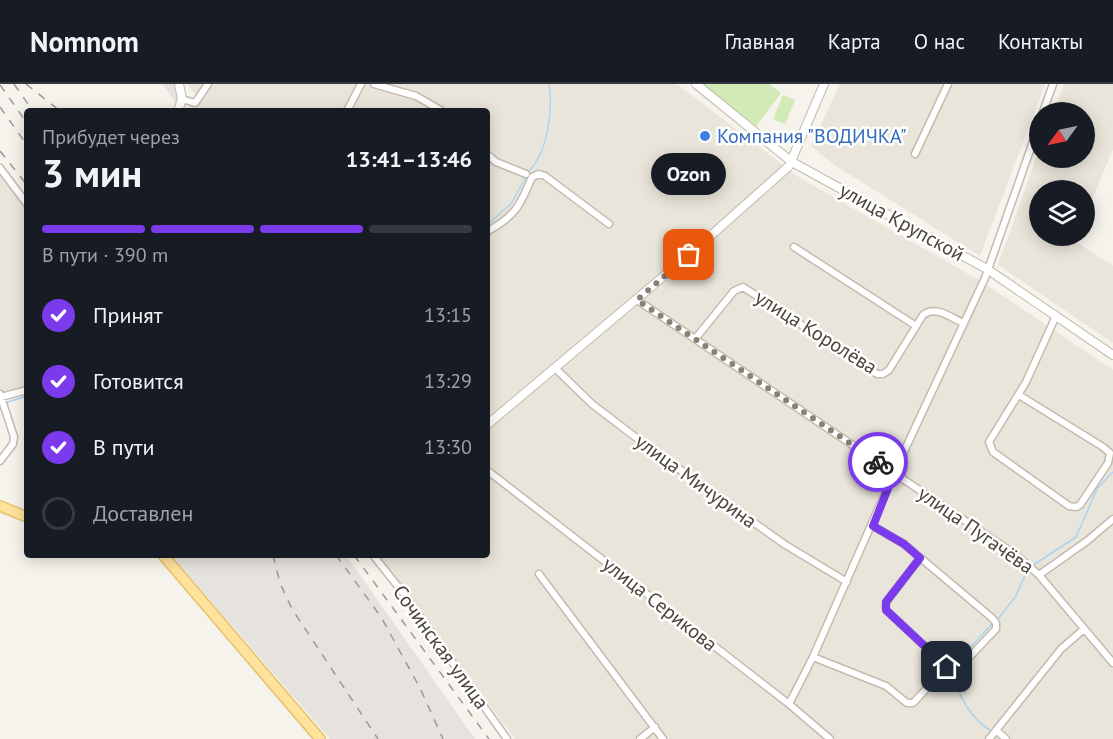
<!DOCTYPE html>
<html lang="ru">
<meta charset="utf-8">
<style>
:root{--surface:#171b24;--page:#20242c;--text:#f1f3f6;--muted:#9ea1a6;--line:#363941;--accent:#7c3aed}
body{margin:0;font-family:"PT Sans",sans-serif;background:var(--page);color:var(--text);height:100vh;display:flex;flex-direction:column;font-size:22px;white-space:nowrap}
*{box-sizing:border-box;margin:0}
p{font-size:20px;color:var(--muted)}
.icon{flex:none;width:33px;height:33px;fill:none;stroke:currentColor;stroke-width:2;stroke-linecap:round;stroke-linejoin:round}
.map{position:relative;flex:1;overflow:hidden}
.panel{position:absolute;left:24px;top:24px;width:466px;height:450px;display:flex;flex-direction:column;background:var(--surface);border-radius:6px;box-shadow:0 3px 15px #0003}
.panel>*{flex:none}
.needle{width:39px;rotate:237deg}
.tools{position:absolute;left:1029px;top:18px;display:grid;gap:12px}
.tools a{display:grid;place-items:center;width:66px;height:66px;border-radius:50%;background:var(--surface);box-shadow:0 3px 15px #0003;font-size:30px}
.pin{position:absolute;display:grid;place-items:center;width:51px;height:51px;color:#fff;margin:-26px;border-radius:12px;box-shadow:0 3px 9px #0006}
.courier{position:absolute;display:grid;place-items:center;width:60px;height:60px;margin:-30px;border:4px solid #7c3aed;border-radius:50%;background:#fff;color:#222;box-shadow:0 2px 8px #0007}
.bubble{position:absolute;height:42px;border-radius:21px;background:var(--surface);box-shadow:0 3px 15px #0003;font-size:20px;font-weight:700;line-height:42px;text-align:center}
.headline em{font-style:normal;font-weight:700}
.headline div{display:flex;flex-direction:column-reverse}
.headline{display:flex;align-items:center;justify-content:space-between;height:102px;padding:0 18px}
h1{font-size:39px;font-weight:700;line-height:45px}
.bar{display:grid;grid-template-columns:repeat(4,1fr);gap:9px 6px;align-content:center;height:72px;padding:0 18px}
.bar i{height:8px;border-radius:4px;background:var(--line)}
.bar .active{background:var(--accent)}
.bar p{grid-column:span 4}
ol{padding:0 18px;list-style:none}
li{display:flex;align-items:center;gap:18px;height:66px}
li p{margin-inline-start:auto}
li .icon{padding:6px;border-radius:50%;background:var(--accent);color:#fff;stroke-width:4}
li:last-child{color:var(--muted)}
li i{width:33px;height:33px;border:3px solid var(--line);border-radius:50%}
header{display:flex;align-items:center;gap:36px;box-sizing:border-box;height:84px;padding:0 30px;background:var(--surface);border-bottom:2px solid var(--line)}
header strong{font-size:28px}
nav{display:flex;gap:33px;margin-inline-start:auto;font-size:21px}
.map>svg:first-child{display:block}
.residential{fill:#eae5da}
.industrial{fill:#e6e2dd}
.green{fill:#d2eab5}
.parking{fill:#e5e3e0}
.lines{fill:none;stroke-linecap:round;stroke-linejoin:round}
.stream{stroke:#a9d4f2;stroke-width:1.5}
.minor-casing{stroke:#c2bbae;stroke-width:9}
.tertiary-casing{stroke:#c2bbae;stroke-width:10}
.primary-casing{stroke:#e6c16a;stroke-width:12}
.minor{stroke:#fff;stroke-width:6}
.tertiary{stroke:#fff;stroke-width:8}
.primary{stroke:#ffe39c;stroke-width:9}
.rail{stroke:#9a9a9a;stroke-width:1.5;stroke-dasharray:8 8;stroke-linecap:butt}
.done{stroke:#878178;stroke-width:6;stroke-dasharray:0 10.8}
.route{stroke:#7c3aed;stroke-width:8}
.shop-dot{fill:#3f7fe0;stroke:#fff;stroke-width:2}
.labels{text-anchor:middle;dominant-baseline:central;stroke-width:5;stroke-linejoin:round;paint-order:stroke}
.shop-label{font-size:20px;fill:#366cbe;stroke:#fff;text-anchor:start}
.street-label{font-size:20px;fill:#4b4439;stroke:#fff}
</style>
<header>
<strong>Nomnom</strong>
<nav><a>Главная</a><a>Карта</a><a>О нас</a><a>Контакты</a></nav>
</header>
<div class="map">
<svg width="1113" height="655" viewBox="0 0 1113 655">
<rect width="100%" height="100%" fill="#f6f3ec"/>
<path class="residential" d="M187,0H677L800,94L984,199L1113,286V655H515L377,471H488V27H185L190,21L200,17Z
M840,0H1045L980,172L836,82L811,62Z
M1064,0H1113V65L1085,133L1084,106H1040V152H1077L1075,157L1113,182V259L998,181L1039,66L1040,74H1084V28H1053Z
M0,89L27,124V308L0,317Z"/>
<path class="industrial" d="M171,471H346L475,655H330Z"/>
<path class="green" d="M702,0H769L781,9L755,44Z
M783,11L795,16L785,40L773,35Z"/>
<path class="parking" d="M162,0H176L178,7L176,19Z"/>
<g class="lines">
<path class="stream" d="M528,88C548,68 553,27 549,0
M488,140L511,120L526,93
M5,319L27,312
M1032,482L1076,453L1097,405L1113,388
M997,536L1016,512L1028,484
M955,580L992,540
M952,587C958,611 969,633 991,647
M996,651L1000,655"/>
<defs>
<path id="minor" d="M374,0L416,12L442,27
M182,15L195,19L208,0
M347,27L361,0
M1043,28L1053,0
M915,70L948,0
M488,71L496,78L526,90
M0,84L27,120
M488,147C515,132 520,122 532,93L539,90L545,92L609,140
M794,163L916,242
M637,216L1016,471L1039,491L1113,579
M695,255L734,207L743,203L877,290H883L889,286L923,231C935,221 950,233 963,239
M555,284L592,320L651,365L784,460L847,498
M0,310L14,353L13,360L0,377
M1019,311L1103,363L1110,369L1108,379L1080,421L1076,423L1069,422L993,368L989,358L1026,298L1056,232
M1,313L27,306
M488,387L789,620L830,655
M373,471L407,514L507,655
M920,474L886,518V526L947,583
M539,490L663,655
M1039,491L1087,457L1113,435
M813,573L886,602L907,619H913L947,583L955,584L962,581L996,545V539L992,534L904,460L873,442
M789,620L813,573L894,389L985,194L1040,38
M996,646L1006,655
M640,655L655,643
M989,655L1061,565L1084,545"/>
<path id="tertiary" d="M696,0L792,78L987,185L1113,271
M178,27L182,15L179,0
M488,340L689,171L789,82L824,0"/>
<path id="primary" d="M0,422L27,433
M163,471L320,655"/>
</defs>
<use href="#minor" class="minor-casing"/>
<use href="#tertiary" class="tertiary-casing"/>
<use href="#primary" class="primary-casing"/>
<use href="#minor" class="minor"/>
<use href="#tertiary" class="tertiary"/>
<use href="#primary" class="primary"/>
<path class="rail" d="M14,0L33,27
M26,0L60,27
M0,1L27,39
M0,23L27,61
M0,67L27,101
M273,471L280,499L292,525L378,655
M336,471L381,533L420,604L443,655
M354,471L489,655"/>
</g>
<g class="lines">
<path class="done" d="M689,171L637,216L878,378"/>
<path class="route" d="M878,378L894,389L873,442L904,460L920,474L886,518V526L947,583"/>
</g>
<circle class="shop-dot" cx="705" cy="52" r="6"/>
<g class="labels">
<g class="shop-label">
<text x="717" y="52">Компания "ВОДИЧКА"</text>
</g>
<g class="street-label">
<text transform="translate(902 138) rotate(29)">улица Крупской</text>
<text transform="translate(816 248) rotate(32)">улица Королёва</text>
<text transform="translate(696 397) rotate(36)">улица Мичурина</text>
<text transform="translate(976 446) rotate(35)">улица Пугачёва</text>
<text transform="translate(660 520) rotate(38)">улица Серикова</text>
<text transform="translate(441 563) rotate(54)">Сочинская улица</text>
</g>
</g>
</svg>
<div class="tools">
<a><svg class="needle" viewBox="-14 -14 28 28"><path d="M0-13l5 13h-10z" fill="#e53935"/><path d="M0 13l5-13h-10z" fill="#9ea1a6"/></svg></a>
<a><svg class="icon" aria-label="layers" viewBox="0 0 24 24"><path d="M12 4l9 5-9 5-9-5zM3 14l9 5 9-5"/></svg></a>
</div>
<div class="pin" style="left:689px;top:171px;background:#ea580c"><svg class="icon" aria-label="bag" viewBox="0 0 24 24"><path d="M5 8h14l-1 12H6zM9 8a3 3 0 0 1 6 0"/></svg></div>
<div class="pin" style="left:947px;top:583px;background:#1f2937"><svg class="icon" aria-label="home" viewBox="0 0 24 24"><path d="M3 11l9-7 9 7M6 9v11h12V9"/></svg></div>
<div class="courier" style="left:878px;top:378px"><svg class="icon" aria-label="bike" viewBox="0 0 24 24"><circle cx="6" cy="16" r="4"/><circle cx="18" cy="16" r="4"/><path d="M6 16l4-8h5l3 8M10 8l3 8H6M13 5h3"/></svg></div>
<div class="bubble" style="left:651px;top:69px;width:75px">Ozon</div>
<section class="panel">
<div class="headline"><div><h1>3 мин</h1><p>Прибудет через</p></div><em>13:41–13:46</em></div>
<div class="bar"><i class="active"></i><i class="active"></i><i class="active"></i><i></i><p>В пути · 390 m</p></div>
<ol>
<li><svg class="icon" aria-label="check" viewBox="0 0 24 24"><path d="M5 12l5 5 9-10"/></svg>Принят<p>13:15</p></li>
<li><svg class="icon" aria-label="check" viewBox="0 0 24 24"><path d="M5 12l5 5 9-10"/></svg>Готовится<p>13:29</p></li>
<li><svg class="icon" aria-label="check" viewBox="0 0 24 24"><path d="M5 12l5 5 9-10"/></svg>В пути<p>13:30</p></li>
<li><i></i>Доставлен</li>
</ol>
</section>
</div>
